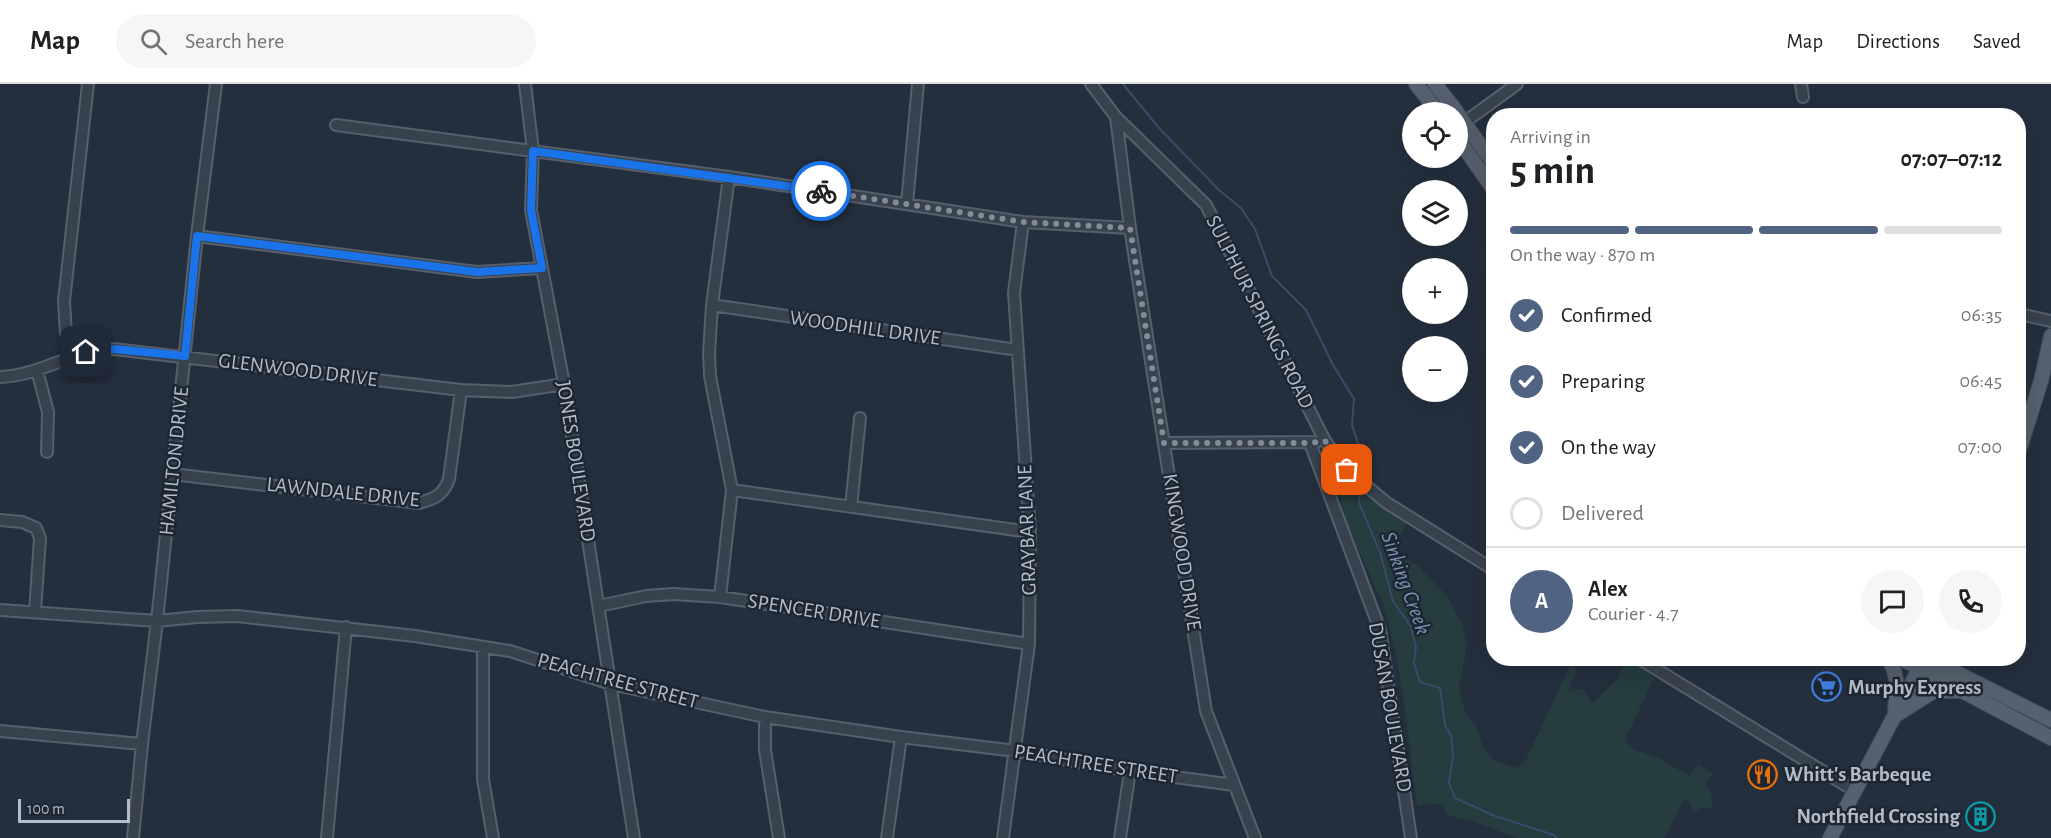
<!DOCTYPE html>
<meta charset="utf-8">
<style>
:root{--surface:#fff;--page:#f6f6f6;--text:#202124;--muted:#757577;--line:#e0e0e0;--accent:#506383}
body{margin:0;font-family:"Alegreya Sans",sans-serif;background:var(--page);color:var(--text);height:100vh;display:flex;flex-direction:column;font-size:22px;white-space:nowrap}
*{box-sizing:border-box;margin:0}
p{font-size:20px;color:var(--muted)}
.icon{flex:none;width:33px;height:33px;fill:none;stroke:currentColor;stroke-width:2;stroke-linecap:round;stroke-linejoin:round}
.map{position:relative;flex:1;overflow:hidden}
.sheet{position:absolute;left:1486px;top:24px;width:540px;height:558px;display:flex;flex-direction:column;background:var(--surface);border-radius:24px;box-shadow:0 6px 24px #0002}
.sheet>*{flex:none}
.fabs{position:absolute;left:1402px;top:18px;display:grid;gap:12px}
.fabs a{display:grid;place-items:center;width:66px;height:66px;border-radius:50%;background:var(--surface);box-shadow:0 6px 24px #0002;font-size:30px}
.scale{position:absolute;left:18px;bottom:15px;width:112px;box-sizing:border-box;padding-left:6px;border:3px solid #b4bcc9;border-top:0;font-size:16px;line-height:21px;white-space:nowrap;color:#b4bcc9;-webkit-text-stroke:4px #1d2633;paint-order:stroke}
.pin{position:absolute;display:grid;place-items:center;width:51px;height:51px;color:#fff;margin:-26px;border-radius:12px;box-shadow:0 3px 9px #0006}
.courier{position:absolute;display:grid;place-items:center;width:60px;height:60px;margin:-30px;border:4px solid #1a73e8;border-radius:50%;background:#fff;color:#222;box-shadow:0 2px 8px #0007}
.head em{font-style:normal;font-weight:700}
.head div{display:flex;flex-direction:column-reverse}
.head{display:flex;align-items:center;justify-content:space-between;height:102px;padding:0 24px}
h1{font-size:39px;font-weight:700;line-height:45px}
.bar{display:grid;grid-template-columns:repeat(4,1fr);gap:9px 6px;align-content:center;height:72px;padding:0 24px}
.bar i{height:8px;border-radius:4px;background:var(--line)}
.bar .active{background:var(--accent)}
.bar p{grid-column:span 4}
.line{display:flex;align-items:center;gap:15px;padding:0 24px;border-top:2px solid var(--line)}
.line div{flex:1}
.round{display:grid;place-items:center;flex:none;width:63px;height:63px;border-radius:32px;background:var(--page)}
ol{padding:0 24px;list-style:none}
li{display:flex;align-items:center;gap:18px;height:66px}
li p{margin-inline-start:auto}
li .icon{padding:6px;border-radius:50%;background:var(--accent);color:#fff;stroke-width:4}
li:last-child{color:var(--muted)}
li i{width:33px;height:33px;border:3px solid var(--line);border-radius:50%}
header{display:flex;align-items:center;gap:36px;box-sizing:border-box;height:84px;padding:0 30px;background:var(--surface);border-bottom:2px solid var(--line)}
header strong{font-size:28px}
nav{display:flex;gap:33px;margin-inline-start:auto;font-size:21px}
.search{width:420px;height:54px;background:var(--page);display:flex;align-items:center;gap:15px;box-sizing:border-box;padding:0 21px;border-radius:33px;color:var(--muted);font-size:22px}
.map>svg:first-child{display:block}
.green{fill:#263c3f}
.lines{fill:none;stroke-linecap:round;stroke-linejoin:round}
.stream{stroke:#394c67;stroke-width:2}
.minor-casing{stroke:#565f6c;stroke-width:14}
.major-casing{stroke:#414a57;stroke-width:16}
.minor{stroke:#38414e;stroke-width:10}
.major{stroke:#56606e;stroke-width:14}
.done{stroke:#828b98;stroke-width:6;stroke-dasharray:0 10.8}
.route{stroke:#1a73e8;stroke-width:8}
.labels{text-anchor:middle;dominant-baseline:central;stroke-width:5;stroke-linejoin:round;paint-order:stroke}
.street-label{font-size:21px;fill:#b4bcc9;stroke:#1d2633}
.poi-label{font-size:21px;font-weight:bold;fill:#b4bcc9;stroke:#1d2633;text-anchor:start}
.water-label{font-size:22px;font-style:italic;fill:#7c92b1;stroke:#1d2633}
</style>
<header>
<strong>Map</strong>
<div class="search"><svg class="icon" aria-label="search" viewBox="0 0 24 24"><circle cx="10" cy="10" r="6"/><path d="M15 15l6 6"/></svg>Search here</div>
<nav><a>Map</a><a>Directions</a><a>Saved</a></nav>
</header>
<div class="map">
<svg width="2051" height="754" viewBox="0 0 2051 754">
<rect width="100%" height="100%" fill="#242f3e"/>
<path class="green" d="M1348,399L1406,438L1395,467L1420,484L1447,512L1461,538L1467,561L1459,603L1465,629L1476,642L1483,662L1494,677L1516,684L1525,678L1571,580L1577,586L1569,604L1584,606L1592,619L1617,595L1626,575L1654,594L1625,656L1634,666L1655,672L1690,692L1698,680L1713,690L1705,700L1711,709L1712,724H1700L1693,729L1690,718L1684,715L1664,754H1518L1469,736L1447,731L1442,721L1431,719L1417,722C1409,662 1404,600 1389,541C1378,494 1343,451 1339,404Z"/>
<g class="lines">
<path class="stream" d="M1123,0L1159,44L1219,106L1241,124L1255,145L1272,192L1306,226L1333,281L1354,315L1352,341L1364,378L1361,394
M1360,402L1359,419L1380,468L1393,517L1411,543L1416,563L1414,579L1420,598L1440,604L1445,641L1451,652L1453,671L1449,699L1455,714L1495,732L1554,751L1557,754"/>
<defs>
<path id="minor" d="M525,0L533,67L531,126L564,300L634,754
M1091,0L1116,33L1206,121L1325,357L1347,386L1387,419L1494,486
M1801,0L1803,13
M1116,33L1130,144L1206,627L1255,754
M336,41L729,93L1023,138L1130,144
M1458,43L1517,0
M907,120L918,0
M197,152L477,188L542,184
M712,221L1018,266
M2019,230L2051,237
M73,272L66,250L64,217L88,0
M37,286L48,328L47,368
M0,293C40,292 74,265 114,265L461,306L512,308L564,300
M1164,359L1316,358
M1310,359L1380,546L1411,754
M172,390L419,419C435,415 444,410 449,395L461,306
M732,406L1030,448
M851,423L860,334
M0,436L22,438L36,444L40,454L35,528
M720,513L732,406L710,292L709,269L712,221L729,93
M599,522L646,512L673,510L720,513L1029,560
M0,526L157,537L197,533L237,532L415,552L510,567L611,600L765,633L901,653L1016,667L1130,687L1234,701
M483,563V695L493,754
M1638,574L1855,707
M765,633V666L779,754
M0,647L142,660
M133,754L142,660L157,537L197,152L216,0
M327,754L346,543
M887,754L901,653
M1003,754L1029,560L1030,448L1014,209L1023,138
M1120,754L1130,687"/>
<path id="major" d="M1416,0L1438,28
M1435,0L1457,28
M1458,30L1494,80
M1458,55L1494,106
M2019,367L2041,297L2051,252
M1887,574C1900,589 1896,609 1895,627
M1900,574L2051,654
M1927,574L2051,636
M1896,631L1934,607H1957
M1830,754L1925,574"/>
</defs>
<use href="#minor" class="minor-casing"/>
<use href="#major" class="major-casing"/>
<use href="#minor" class="minor"/>
<use href="#major" class="major"/>
</g>
<g class="lines">
<path class="done" d="M821,107L1023,138L1130,144L1164,359H1310L1325,357L1347,386"/>
<path class="route" d="M86,268L114,265L185,272L197,152L477,188L542,184L531,126L533,67L821,107"/>
</g>
<defs>
<symbol id="supermarket-ring" viewBox="-11 -11 22 22"><circle r="9.5" fill="#1d2633" stroke="#3f7fe0" stroke-width="1.5"/><path d="M-6-5.5h2.5l.6 2H6L4.5 2H-2.5L-4.4-4H-6ZM-1.5 3.2a1.3 1.3 0 1 0 .1 0ZM3 3.2a1.3 1.3 0 1 0 .1 0Z" fill="#3f7fe0"/></symbol>
<symbol id="restaurant-ring" viewBox="-11 -11 22 22"><circle r="9.5" fill="#1d2633" stroke="#e8710a" stroke-width="1.5"/><path d="M-5-6h1v4h1v-4h1v4h1v-4h1v5L-1.5 .5V6h-2V.5L-5-1ZM5-6V6H3V1.5H1.5Q1.5-4 5-6Z" fill="#e8710a"/></symbol>
<symbol id="building-ring" viewBox="-11 -11 22 22"><circle r="9.5" fill="#1d2633" stroke="#0f9aa8" stroke-width="1.5"/><path d="M-4-6H4V6H1V3H-1V6H-4ZM-2.5-4.3h1.7v1.8h-1.7ZM.8-4.3h1.7v1.8H.8ZM-2.5-1h1.7V.8h-1.7ZM.8-1h1.7V.8H.8Z" fill="#0f9aa8"/></symbol>
</defs>
<g fill-rule="evenodd">
<use href="#supermarket-ring" x="1810" y="586" width="33" height="33"/>
<use href="#restaurant-ring" x="1746" y="674" width="33" height="33"/>
<use href="#building-ring" x="1964" y="716" width="33" height="33"/>
</g>
<g class="labels">
<g class="street-label">
<text transform="translate(1260 228) rotate(63)">SULPHUR SPRINGS ROAD</text>
<text transform="translate(865 244) rotate(8)">WOODHILL DRIVE</text>
<text transform="translate(298 286) rotate(7)">GLENWOOD DRIVE</text>
<text transform="translate(174 377) rotate(-84)">HAMILTON DRIVE</text>
<text transform="translate(576 377) rotate(81)">JONES BOULEVARD</text>
<text transform="translate(343 408) rotate(6)">LAWNDALE DRIVE</text>
<text transform="translate(1027 446) rotate(-92)">GRAYBAR LANE</text>
<text transform="translate(1182 468) rotate(81)">KINGWOOD DRIVE</text>
<text transform="translate(814 527) rotate(9)">SPENCER DRIVE</text>
<text transform="translate(618 597) rotate(15)">PEACHTREE STREET</text>
<text transform="translate(1390 623) rotate(80)">DUSAN BOULEVARD</text>
<text transform="translate(1096 680) rotate(9)">PEACHTREE STREET</text>
</g>
<g class="poi-label">
<text x="1848" y="603">Murphy Express</text>
<text x="1784" y="690">Whitt's Barbeque</text>
<text x="1960" y="732" text-anchor="end">Northfield Crossing</text>
</g>
<g class="water-label">
<text transform="translate(1406 499) rotate(70)">Sinking Creek</text>
</g>
</g>
</svg>
<div class="fabs">
<a><svg class="icon" aria-label="locate" viewBox="0 0 24 24"><circle cx="12" cy="12" r="6"/><path d="M12 2v4M12 18v4M2 12h4M18 12h4"/></svg></a>
<a><svg class="icon" aria-label="layers" viewBox="0 0 24 24"><path d="M12 4l9 5-9 5-9-5zM3 14l9 5 9-5"/></svg></a>
<a>+</a>
<a>−</a>
</div>
<div class="scale">100 m</div>
<div class="pin" style="left:1347px;top:386px;background:#ea580c"><svg class="icon" aria-label="bag" viewBox="0 0 24 24"><path d="M5 8h14l-1 12H6zM9 8a3 3 0 0 1 6 0"/></svg></div>
<div class="pin" style="left:86px;top:268px;background:#1f2937"><svg class="icon" aria-label="home" viewBox="0 0 24 24"><path d="M3 11l9-7 9 7M6 9v11h12V9"/></svg></div>
<div class="courier" style="left:821px;top:107px"><svg class="icon" aria-label="bike" viewBox="0 0 24 24"><circle cx="6" cy="16" r="4"/><circle cx="18" cy="16" r="4"/><path d="M6 16l4-8h5l3 8M10 8l3 8H6M13 5h3"/></svg></div>
<section class="sheet">
<div class="head"><div><h1>5 min</h1><p>Arriving in</p></div><em>07:07–07:12</em></div>
<div class="bar"><i class="active"></i><i class="active"></i><i class="active"></i><i></i><p>On the way · 870 m</p></div>
<ol>
<li><svg class="icon" aria-label="check" viewBox="0 0 24 24"><path d="M5 12l5 5 9-10"/></svg>Confirmed<p>06:35</p></li>
<li><svg class="icon" aria-label="check" viewBox="0 0 24 24"><path d="M5 12l5 5 9-10"/></svg>Preparing<p>06:45</p></li>
<li><svg class="icon" aria-label="check" viewBox="0 0 24 24"><path d="M5 12l5 5 9-10"/></svg>On the way<p>07:00</p></li>
<li><i></i>Delivered</li>
</ol>
<div class="line" style="height:108px"><b class="round" style="background:var(--accent);color:#fff">A</b><div><b>Alex</b><p>Courier · 4.7</p></div><a class="round"><svg class="icon" aria-label="chat" viewBox="0 0 24 24"><path d="M4 5h16v11H9l-5 4z"/></svg></a><a class="round"><svg class="icon" aria-label="phone" viewBox="0 0 24 24"><path d="M5 4h4l2 5-3 2q2 4 5 5l2-3 5 2v4C11 20 4 13 5 4z"/></svg></a></div>
</section>
</div>
